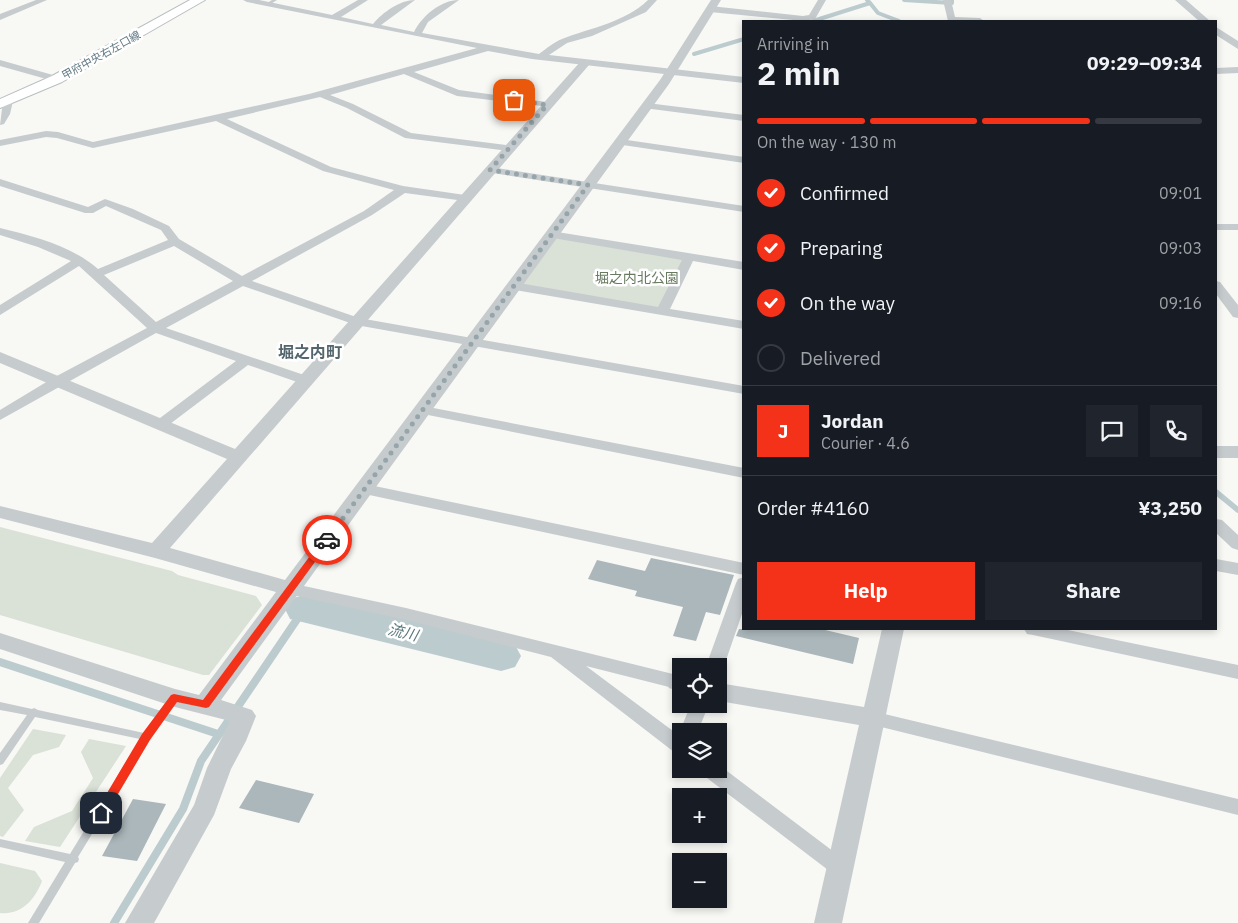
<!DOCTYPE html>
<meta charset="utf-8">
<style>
:root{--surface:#171b24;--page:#20242c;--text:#f1f3f6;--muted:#9ea1a6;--line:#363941;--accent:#f4321a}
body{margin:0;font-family:"IBM Plex Sans","Noto Sans JP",sans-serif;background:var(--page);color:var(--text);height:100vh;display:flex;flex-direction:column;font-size:19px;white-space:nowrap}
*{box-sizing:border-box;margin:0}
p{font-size:16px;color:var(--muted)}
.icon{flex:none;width:28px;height:28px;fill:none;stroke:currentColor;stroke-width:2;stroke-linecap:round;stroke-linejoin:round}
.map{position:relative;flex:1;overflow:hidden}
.side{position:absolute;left:742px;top:20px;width:475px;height:610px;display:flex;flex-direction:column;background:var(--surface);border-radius:0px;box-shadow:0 2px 8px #0003}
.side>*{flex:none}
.buttons{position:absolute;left:672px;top:658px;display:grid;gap:10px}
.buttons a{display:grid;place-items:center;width:55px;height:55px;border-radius:0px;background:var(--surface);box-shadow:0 2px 8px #0003;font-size:25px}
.pin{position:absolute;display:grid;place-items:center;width:42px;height:42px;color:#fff;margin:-21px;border-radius:10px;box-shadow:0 2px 8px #0006}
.courier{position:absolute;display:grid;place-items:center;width:50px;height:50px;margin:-25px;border:4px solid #f4321a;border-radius:50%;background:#fff;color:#222;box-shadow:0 1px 6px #0007}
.overview em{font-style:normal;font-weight:700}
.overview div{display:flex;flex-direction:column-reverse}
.overview{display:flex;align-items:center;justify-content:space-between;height:85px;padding:0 15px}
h1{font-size:32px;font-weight:700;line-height:38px}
.bar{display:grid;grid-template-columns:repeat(4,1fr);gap:8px 5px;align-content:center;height:60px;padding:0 15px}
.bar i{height:6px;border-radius:4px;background:var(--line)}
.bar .active{background:var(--accent)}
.bar p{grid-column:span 4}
.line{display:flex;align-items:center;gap:12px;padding:0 15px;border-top:1px solid var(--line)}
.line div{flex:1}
.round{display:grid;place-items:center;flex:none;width:52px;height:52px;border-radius:0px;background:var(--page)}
ol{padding:0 15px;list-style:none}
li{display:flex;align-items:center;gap:15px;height:55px}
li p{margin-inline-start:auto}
li .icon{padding:5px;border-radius:50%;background:var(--accent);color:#fff;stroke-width:4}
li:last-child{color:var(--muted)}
li i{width:28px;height:28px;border:2px solid var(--line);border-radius:50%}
.action{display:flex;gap:10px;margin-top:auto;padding:10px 15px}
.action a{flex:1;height:58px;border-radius:0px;background:var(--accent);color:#fff;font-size:20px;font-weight:700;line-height:58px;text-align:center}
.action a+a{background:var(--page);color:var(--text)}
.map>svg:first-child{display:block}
.green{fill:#dae1d6}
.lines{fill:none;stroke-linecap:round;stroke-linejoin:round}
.stream-far2{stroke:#bccbce;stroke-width:4}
.stream-far1{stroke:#bccbce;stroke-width:5.5}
.stream{stroke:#bccbce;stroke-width:8}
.river{fill:#bccbce;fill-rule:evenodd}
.building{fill:#abb7bb}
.primary-casing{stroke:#b8bec1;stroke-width:2}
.service{fill:#c6cbce;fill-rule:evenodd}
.minor{fill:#c6cbce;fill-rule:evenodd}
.tertiary{fill:#c6cbce;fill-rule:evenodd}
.primary{fill:#fff;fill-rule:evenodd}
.route{fill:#f4321a}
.done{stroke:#95a5ab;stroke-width:5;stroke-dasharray:0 9}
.labels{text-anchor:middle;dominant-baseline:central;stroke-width:5;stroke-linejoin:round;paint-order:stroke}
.far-street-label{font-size:11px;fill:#607883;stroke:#fff}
.park-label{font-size:14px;fill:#687a60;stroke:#fff}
.water-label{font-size:15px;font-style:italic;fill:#5b787d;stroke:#fff}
.quarter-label{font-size:16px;font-weight:bold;fill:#53656d;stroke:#fff}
</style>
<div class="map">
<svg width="1238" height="923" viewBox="0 0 1238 923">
<rect width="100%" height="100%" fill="#f8f8f5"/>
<path class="green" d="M551,235L689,257L662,311L513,286Z
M0,527L172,571L178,575L256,596L262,605L209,675H203L0,615Z
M33,729L66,735L59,747L33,755L8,788L24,810L3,837L0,836V778Z
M89,739L126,746L60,847L25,841L34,827L72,811L93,778L81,752Z
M0,863L35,871L42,881C35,899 22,915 0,913Z"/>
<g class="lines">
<path class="stream-far2" d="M904,0L952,3V0
M870,3L878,13L899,21
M813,21L870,3L867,0
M694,54L744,39"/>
<path class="stream-far1" d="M1216,492L1238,510"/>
<path class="stream" d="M0,662L218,734
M114,923L183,809L201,761L304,609"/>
<path class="river" d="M304,595L501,641L515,645L521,656L515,667L501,671L290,619L285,609L290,599Z"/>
</g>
<path class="building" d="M651,558L734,575L720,615L706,612L696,641L673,636L683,607L635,596L637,591L588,579L597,560L645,571Z
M739,629H821L859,638L853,664L736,636Z
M256,780L314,794L299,823L239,808Z
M133,799L166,804L137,861L102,856Z"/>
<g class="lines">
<defs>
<path id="primary" d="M190,0H205L62,82L0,108V99L52,76Z"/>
</defs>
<use href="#primary" class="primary-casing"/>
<path class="service" d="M272,0H277L269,5H267V3Z
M174,694L177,695L179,698L177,701L149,740L78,857L79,859L78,862L75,863L39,923H28L65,862L0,847V839L70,854L140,739L35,717L3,764L0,765V753L27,715L0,710V702L32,709L34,708L38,710L144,733L171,695Z"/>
<path class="minor" d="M36,0H47L0,20V14Z
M243,0H259L332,15L358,0H368L341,17L373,24C383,12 400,0 415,0L381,25L414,32C422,16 441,0 459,0L428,22L422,33L539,54C546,49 554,42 562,39C590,28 626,22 648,0H657L646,12L592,36L567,43L549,55L744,77V83L532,59L488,51L414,72L459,90L547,102L552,105L550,107L457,96L404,74L330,95L353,104L411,133L513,146L514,148L509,151L405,138L347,108L320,97L227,119L331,167L403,186L465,195L471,198L465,201L405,193L372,215L252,281L359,318L744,386V394L356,325L243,286L166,328L310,377L312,380L310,383H300L248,365L166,427H156L154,424L156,421L236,361L156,333L0,420V410L53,378L147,328L79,266L0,315V305L71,261L38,247L0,235V228C33,236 72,246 98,269L168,240L161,230L106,206L93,213H85L0,186V179L88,207L105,199L133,209L169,226L179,239L242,276L364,211L394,190L323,171L216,121L93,148L57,138L46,137L0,146V140L46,131L58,132L93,142L309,94L477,48L247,2ZM174,246L233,281L156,322L104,275Z
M818,0H826L815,19L804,21L710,12L706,9L710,6L803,16L809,15Z
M943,0H951L955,17L980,18L984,21H948Z
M0,60L60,77L62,79L57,82L0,66Z
M1238,67V73L1216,74V68Z
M8,98L13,101L10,114L4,124L0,125L3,101Z
M647,103L744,115V121L644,108V104Z
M620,139L744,157V163L616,144L615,142Z
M490,167L744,206V212L486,172L485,170L486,168Z
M1216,224H1238V230H1216Z
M551,231L744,262V270L693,261L670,309L744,321V329L509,289L507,286L513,282L658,307L682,260L547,237L545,235Z
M1216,281L1220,282L1238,305V318L1233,317L1216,294Z
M423,406L744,468V478L418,413L416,410L418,407Z
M365,484L744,563V575L360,493L357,489L360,485Z
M1216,519L1222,520L1238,535V550L1232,548L1216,533Z
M1216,559L1238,563V575L1216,571Z
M744,577V608L724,666L719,672V666H706L736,583L738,579Z
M290,583L406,608L681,676V688L677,689L586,666L681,737V755L674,752L551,657L406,620L284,593L282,589L284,585Z
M1024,629H1063L1238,665V679L1033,635L1027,634Z
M691,704H709L698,731H681V734L680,731Z
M872,711L1238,799V815L865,723L863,718L865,713Z
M719,765L846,861L849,867L846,873L839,876L832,873L703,775L700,769H719Z"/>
<path class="tertiary" d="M711,0H721L669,84L221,700L252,710L256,716L246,741L231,769L214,815L154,923H125L194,805L207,768L230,721L175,707L0,649V633L175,689L199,695L276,592L155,558L0,518V506L152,543L227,459L0,363V352L235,449L581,61H589L591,63L589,65L170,548L285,580L660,80Z
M1175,0H1186L1210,21H1199Z
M1216,27L1238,41V49L1216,35Z
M1216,446H1238V458H1216Z
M882,629H904L842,923H814L859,725L719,701V683L864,707Z
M677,673L681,674V692L669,688L666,682L669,676Z"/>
<use href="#primary" class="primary"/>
</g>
<path class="route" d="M324,537H330L331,540L209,707L206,708L177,702L150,740L105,816H97L95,813L97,810L142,734L171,695L174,694L203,700Z"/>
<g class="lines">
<path class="done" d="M327,540L588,185L490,170L547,105L514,100"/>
</g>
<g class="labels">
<g class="far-street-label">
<text transform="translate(101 55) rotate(-29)">甲府中央右左口線</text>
</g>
<g class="park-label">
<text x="637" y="278">堀之内北公園</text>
</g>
<g class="water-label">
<text transform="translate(403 632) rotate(14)">流川</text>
</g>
<g class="quarter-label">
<text x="310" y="352">堀之内町</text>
</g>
</g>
</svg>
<div class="buttons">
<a><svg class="icon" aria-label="locate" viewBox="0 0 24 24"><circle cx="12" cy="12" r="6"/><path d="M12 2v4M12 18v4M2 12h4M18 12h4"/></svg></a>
<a><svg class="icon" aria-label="layers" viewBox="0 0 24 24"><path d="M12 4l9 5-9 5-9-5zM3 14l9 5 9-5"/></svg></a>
<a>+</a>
<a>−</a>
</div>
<div class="pin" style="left:514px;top:100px;background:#ea580c"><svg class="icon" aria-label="bag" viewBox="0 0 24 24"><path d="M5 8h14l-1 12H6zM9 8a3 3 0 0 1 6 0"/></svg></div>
<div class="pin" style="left:101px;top:813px;background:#1f2937"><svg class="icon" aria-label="home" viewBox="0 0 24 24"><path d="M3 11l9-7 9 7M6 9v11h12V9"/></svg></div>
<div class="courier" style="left:327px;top:540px"><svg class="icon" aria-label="car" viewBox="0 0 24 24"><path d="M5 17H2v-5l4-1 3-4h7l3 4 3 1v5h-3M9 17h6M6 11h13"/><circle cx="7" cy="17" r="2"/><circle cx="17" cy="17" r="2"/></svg></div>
<section class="side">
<div class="overview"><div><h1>2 min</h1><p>Arriving in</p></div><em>09:29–09:34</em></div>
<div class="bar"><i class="active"></i><i class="active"></i><i class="active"></i><i></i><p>On the way · 130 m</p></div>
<ol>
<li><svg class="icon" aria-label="check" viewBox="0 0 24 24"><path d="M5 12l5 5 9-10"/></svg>Confirmed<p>09:01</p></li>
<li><svg class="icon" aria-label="check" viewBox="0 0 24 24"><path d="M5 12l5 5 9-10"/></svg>Preparing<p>09:03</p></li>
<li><svg class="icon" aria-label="check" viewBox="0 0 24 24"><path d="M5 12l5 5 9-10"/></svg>On the way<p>09:16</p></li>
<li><i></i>Delivered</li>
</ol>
<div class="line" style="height:90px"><b class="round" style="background:var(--accent);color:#fff">J</b><div><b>Jordan</b><p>Courier · 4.6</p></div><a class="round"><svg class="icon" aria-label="chat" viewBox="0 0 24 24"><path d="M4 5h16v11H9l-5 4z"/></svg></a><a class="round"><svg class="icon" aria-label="phone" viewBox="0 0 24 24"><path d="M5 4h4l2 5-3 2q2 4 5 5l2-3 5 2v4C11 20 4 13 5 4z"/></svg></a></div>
<div class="line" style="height:65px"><div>Order #4160</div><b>¥3,250</b></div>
<div class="action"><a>Help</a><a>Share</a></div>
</section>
</div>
